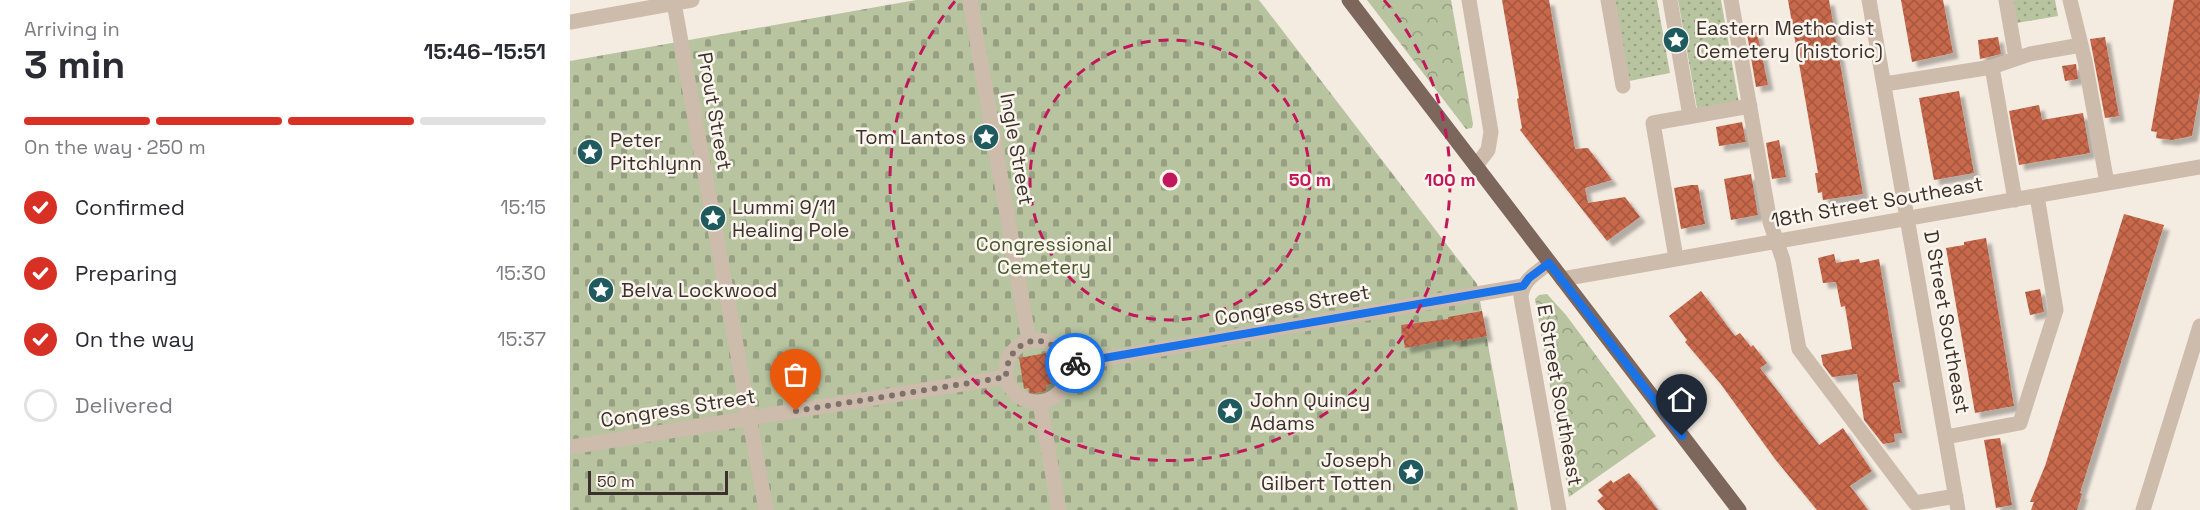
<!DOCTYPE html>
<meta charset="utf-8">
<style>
:root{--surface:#fff;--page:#f2f2f3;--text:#2b2b33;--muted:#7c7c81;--line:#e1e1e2;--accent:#d93025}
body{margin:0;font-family:"Space Grotesk",sans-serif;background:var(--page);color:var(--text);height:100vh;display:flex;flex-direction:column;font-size:22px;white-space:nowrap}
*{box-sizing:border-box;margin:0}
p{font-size:20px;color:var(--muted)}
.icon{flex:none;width:33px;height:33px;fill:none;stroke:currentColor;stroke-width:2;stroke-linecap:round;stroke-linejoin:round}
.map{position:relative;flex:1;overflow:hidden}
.drawer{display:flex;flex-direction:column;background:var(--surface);width:570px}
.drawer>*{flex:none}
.scale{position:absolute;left:18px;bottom:15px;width:140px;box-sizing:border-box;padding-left:6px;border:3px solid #3b302b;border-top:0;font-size:16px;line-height:21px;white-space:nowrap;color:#3b302b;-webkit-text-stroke:4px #fbf5ee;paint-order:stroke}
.pin{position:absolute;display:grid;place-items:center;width:51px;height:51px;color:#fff;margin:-62px -26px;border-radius:50% 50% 50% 0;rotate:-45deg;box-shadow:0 0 6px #0007}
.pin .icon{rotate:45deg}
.courier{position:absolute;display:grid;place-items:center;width:60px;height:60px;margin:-30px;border:4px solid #1a73e8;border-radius:50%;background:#fff;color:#222;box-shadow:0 2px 8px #0007}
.head em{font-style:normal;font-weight:600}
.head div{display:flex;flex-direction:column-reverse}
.head{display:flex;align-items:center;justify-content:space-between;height:102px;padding:0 24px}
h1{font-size:39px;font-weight:600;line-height:45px}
.bar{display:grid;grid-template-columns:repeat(4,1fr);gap:9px 6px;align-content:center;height:72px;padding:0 24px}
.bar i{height:8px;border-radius:4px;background:var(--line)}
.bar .active{background:var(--accent)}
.bar p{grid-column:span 4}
ol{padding:0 24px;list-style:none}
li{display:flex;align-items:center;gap:18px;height:66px}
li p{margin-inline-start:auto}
li .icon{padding:6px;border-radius:50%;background:var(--accent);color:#fff;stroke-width:4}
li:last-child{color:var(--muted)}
li i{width:33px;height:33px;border:3px solid var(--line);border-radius:50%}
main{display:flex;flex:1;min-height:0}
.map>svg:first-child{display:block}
.forest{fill:url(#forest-crowns)}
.cemetery{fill:url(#cemetery-stones)}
.garden{fill:url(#garden-dots)}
.building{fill:url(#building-cross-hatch);filter:url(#shadow)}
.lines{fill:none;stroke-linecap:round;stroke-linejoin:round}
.minor{stroke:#cdbbac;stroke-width:15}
.major{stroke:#7d675c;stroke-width:15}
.done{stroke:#7c716b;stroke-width:6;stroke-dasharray:0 10.8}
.route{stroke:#1a73e8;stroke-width:8}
.ring{fill:none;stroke:#c2185b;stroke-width:3;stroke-dasharray:10 8}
.labels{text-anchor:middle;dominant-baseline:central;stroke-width:5;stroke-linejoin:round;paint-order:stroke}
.poi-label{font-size:20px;fill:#3b302b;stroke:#fbf5ee;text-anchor:start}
.street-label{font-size:20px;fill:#3b302b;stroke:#fbf5ee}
.park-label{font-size:20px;fill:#4a5a2e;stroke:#fbf5ee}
.centre{fill:#c2185b;stroke:#fbf5ee;stroke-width:3}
.ring-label{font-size:18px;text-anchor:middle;font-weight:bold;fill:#c2185b;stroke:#fbf5ee;stroke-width:5;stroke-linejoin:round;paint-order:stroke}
</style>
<main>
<section class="drawer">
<div class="head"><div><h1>3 min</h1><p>Arriving in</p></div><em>15:46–15:51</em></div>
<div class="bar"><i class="active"></i><i class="active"></i><i class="active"></i><i></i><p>On the way · 250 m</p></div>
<ol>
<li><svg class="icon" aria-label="check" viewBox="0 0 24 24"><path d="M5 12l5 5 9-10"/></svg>Confirmed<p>15:15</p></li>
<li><svg class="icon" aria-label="check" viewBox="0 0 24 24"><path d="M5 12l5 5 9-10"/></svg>Preparing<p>15:30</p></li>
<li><svg class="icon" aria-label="check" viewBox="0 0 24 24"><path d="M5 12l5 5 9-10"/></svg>On the way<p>15:37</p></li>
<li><i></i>Delivered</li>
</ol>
</section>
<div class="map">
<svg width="1630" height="510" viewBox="0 0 1630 510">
<defs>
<pattern id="forest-crowns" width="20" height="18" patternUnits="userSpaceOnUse" patternTransform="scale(1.5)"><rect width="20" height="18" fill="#b8c4a0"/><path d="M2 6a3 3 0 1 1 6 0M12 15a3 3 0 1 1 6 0" fill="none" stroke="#97a083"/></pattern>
<pattern id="cemetery-stones" width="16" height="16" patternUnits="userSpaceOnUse" patternTransform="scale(1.5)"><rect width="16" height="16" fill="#b8c4a0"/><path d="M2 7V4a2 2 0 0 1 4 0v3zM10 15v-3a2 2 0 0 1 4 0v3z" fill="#97a083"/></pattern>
<pattern id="garden-dots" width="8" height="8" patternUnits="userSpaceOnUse" patternTransform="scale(1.5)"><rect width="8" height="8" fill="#b8c4a0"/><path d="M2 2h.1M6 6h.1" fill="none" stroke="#97a083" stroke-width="1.8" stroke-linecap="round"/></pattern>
<pattern id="building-cross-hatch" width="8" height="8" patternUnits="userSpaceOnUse" patternTransform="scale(1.5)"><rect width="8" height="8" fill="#c8694b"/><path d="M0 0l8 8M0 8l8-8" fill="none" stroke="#a4573f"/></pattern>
<filter id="shadow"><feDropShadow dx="5.5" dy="5.5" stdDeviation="1.5" flood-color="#0004"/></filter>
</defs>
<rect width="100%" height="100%" fill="#f4ebe1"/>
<path class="forest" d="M797,0H881L903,124L902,128L896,129Z
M977,294L996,315L1086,436L999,497L965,299L969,295Z"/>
<path class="cemetery" d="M346,0H689L907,284L948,510H0V61Z"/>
<path class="garden" d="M1045,0H1087L1100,73L1059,81Z
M1108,0H1151L1169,103L1127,108Z
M1443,0H1485L1488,16L1447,23Z"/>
<path class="building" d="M932,0H979L1005,149L1018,148L1042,180L1015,188L1018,203L1055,197L1070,217L1037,241L950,130L952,128L947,99L949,98Z
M1218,0H1259L1293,194L1253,200L1252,192L1248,193L1245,173H1248Z
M1331,0H1373L1383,53L1342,62Z
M1604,0H1630V91L1622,136L1602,140L1586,138L1587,132L1581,131Z
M1187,32L1198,85L1186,87L1177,34Z
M1428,37L1431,54L1410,59L1408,40Z
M1535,37L1549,116L1535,118L1520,39Z
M1506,64L1508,79L1495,81L1492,66Z
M1389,91L1404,173L1364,180L1349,98Z
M1469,105L1472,120L1513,113L1520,153L1449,165L1439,111Z
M1172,122L1176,142L1149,146L1146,127Z
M1209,140L1216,177L1202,179L1196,143Z
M1181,174L1188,215L1161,220L1154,179Z
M1121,185H1128L1135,224L1111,229L1104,188Z
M1554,214L1594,225L1510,493L1512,494L1507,510H1461L1464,502H1460L1475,466Z
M1416,238L1444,406L1405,413L1376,248L1394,245V242Z
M1264,254L1266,263L1289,259L1290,263L1309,259L1330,382L1323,383L1332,433L1324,434L1325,442L1313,444L1294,420L1287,374L1262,377L1253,365L1251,355L1282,349L1275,306L1271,307L1266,282L1253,283L1248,258Z
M1470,289L1474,312L1460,315L1455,292Z
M1131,291L1165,336L1170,333L1181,347L1183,345L1197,363L1190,368L1249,445L1273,428L1302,471L1280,486L1298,510H1247L1205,459L1150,383L1115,342L1117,340L1099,316Z
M912,311L917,336L883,342L882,339L835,348L831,325L878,319V317Z
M476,353L481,384L476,385L477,391L460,394L459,388L454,389L449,358Z
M1430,438L1442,505L1426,508L1414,440Z
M1059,473L1070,486L1088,510H1035L1027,501L1033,496L1028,490L1041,480L1043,483Z"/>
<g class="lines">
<path class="minor" d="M400,0L459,341
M899,0L921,132L918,150L906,166
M1038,0L1053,86
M1100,0L1120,116
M1161,0L1200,222L1213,260L1229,349L1345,503L1386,496
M1299,0L1388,510
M1436,0L1446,58
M1500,0L1515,61L1537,183
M104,3L196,510
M0,22L122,0
M1422,67L1445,200
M1315,84L1422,67L1460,54L1511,45
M1106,258L1083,123L1180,106
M979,263C967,273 952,280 951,297L989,510
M992,279L1630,167
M436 371a31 31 0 1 1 62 0a31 31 0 1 1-62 0Z
M498,365L953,286
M470,403L489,510
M1376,437L1450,423L1486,310L1467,196
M0,447L436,377
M1573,510L1630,326"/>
<path class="major" d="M779,0L1169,510"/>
</g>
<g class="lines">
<path class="done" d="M226,411L436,377C436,336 483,327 498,365L505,363"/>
<path class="route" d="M505,363L953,286L959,278L979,263L1112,436"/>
</g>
<g class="ring">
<circle cx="600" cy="180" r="140"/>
<path d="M814 0A280 280 0 1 1 386 0"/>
</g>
<defs>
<symbol id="sight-disc" viewBox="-11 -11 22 22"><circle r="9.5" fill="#1f5a5e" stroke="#fbf5ee"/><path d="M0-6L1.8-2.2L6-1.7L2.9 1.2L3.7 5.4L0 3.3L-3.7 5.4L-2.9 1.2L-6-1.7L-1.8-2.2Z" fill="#fff"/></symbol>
</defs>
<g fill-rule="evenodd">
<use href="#sight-disc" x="1091" y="25" width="30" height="30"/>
<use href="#sight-disc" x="401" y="122" width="30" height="30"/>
<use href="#sight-disc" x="5" y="137" width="30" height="30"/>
<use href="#sight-disc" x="128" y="203" width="30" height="30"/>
<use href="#sight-disc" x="16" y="275" width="30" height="30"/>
<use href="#sight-disc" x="645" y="396" width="30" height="30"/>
<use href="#sight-disc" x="826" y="457" width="30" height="30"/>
</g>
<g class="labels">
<g class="poi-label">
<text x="1126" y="28">Eastern Methodist<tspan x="1126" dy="23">Cemetery (historic)</tspan></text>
<text x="396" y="137" text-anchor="end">Tom Lantos</text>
<text x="40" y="140">Peter<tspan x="40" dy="23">Pitchlynn</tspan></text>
<text x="162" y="207">Lummi 9/11<tspan x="162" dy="23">Healing Pole</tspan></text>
<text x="51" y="290">Belva Lockwood</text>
<text x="680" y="400">John Quincy<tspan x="680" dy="23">Adams</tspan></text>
<text x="822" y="460" text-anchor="end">Joseph<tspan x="822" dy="23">Gilbert Totten</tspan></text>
</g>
<g class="street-label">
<text transform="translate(145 111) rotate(80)">Prout Street</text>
<text transform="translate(447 149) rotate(80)">Ingle Street</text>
<text transform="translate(1307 202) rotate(-10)">18th Street Southeast</text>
<text transform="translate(722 305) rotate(-10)">Congress Street</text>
<text transform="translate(1377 322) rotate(80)">D Street Southeast</text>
<text transform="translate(990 395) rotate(80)">E Street Southeast</text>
<text transform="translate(108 408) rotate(-9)">Congress Street</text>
</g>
<g class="park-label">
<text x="474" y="244">Congressional<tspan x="474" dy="23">Cemetery</tspan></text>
</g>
</g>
<circle cx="600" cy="180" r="9" class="centre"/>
<g class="ring-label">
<text x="740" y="186">50 m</text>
<text x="880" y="186">100 m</text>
</g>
</svg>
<div class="scale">50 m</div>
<div class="pin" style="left:226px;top:411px;background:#ea580c"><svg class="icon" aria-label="bag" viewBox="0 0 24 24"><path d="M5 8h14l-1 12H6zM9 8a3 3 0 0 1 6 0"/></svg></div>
<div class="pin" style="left:1112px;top:436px;background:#1f2937"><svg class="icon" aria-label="home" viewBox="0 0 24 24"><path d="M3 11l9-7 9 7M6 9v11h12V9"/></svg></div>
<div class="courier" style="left:505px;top:363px"><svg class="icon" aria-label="bike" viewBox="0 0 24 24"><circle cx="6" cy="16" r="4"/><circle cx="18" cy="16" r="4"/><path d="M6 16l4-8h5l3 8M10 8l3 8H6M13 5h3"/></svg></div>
</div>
</main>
